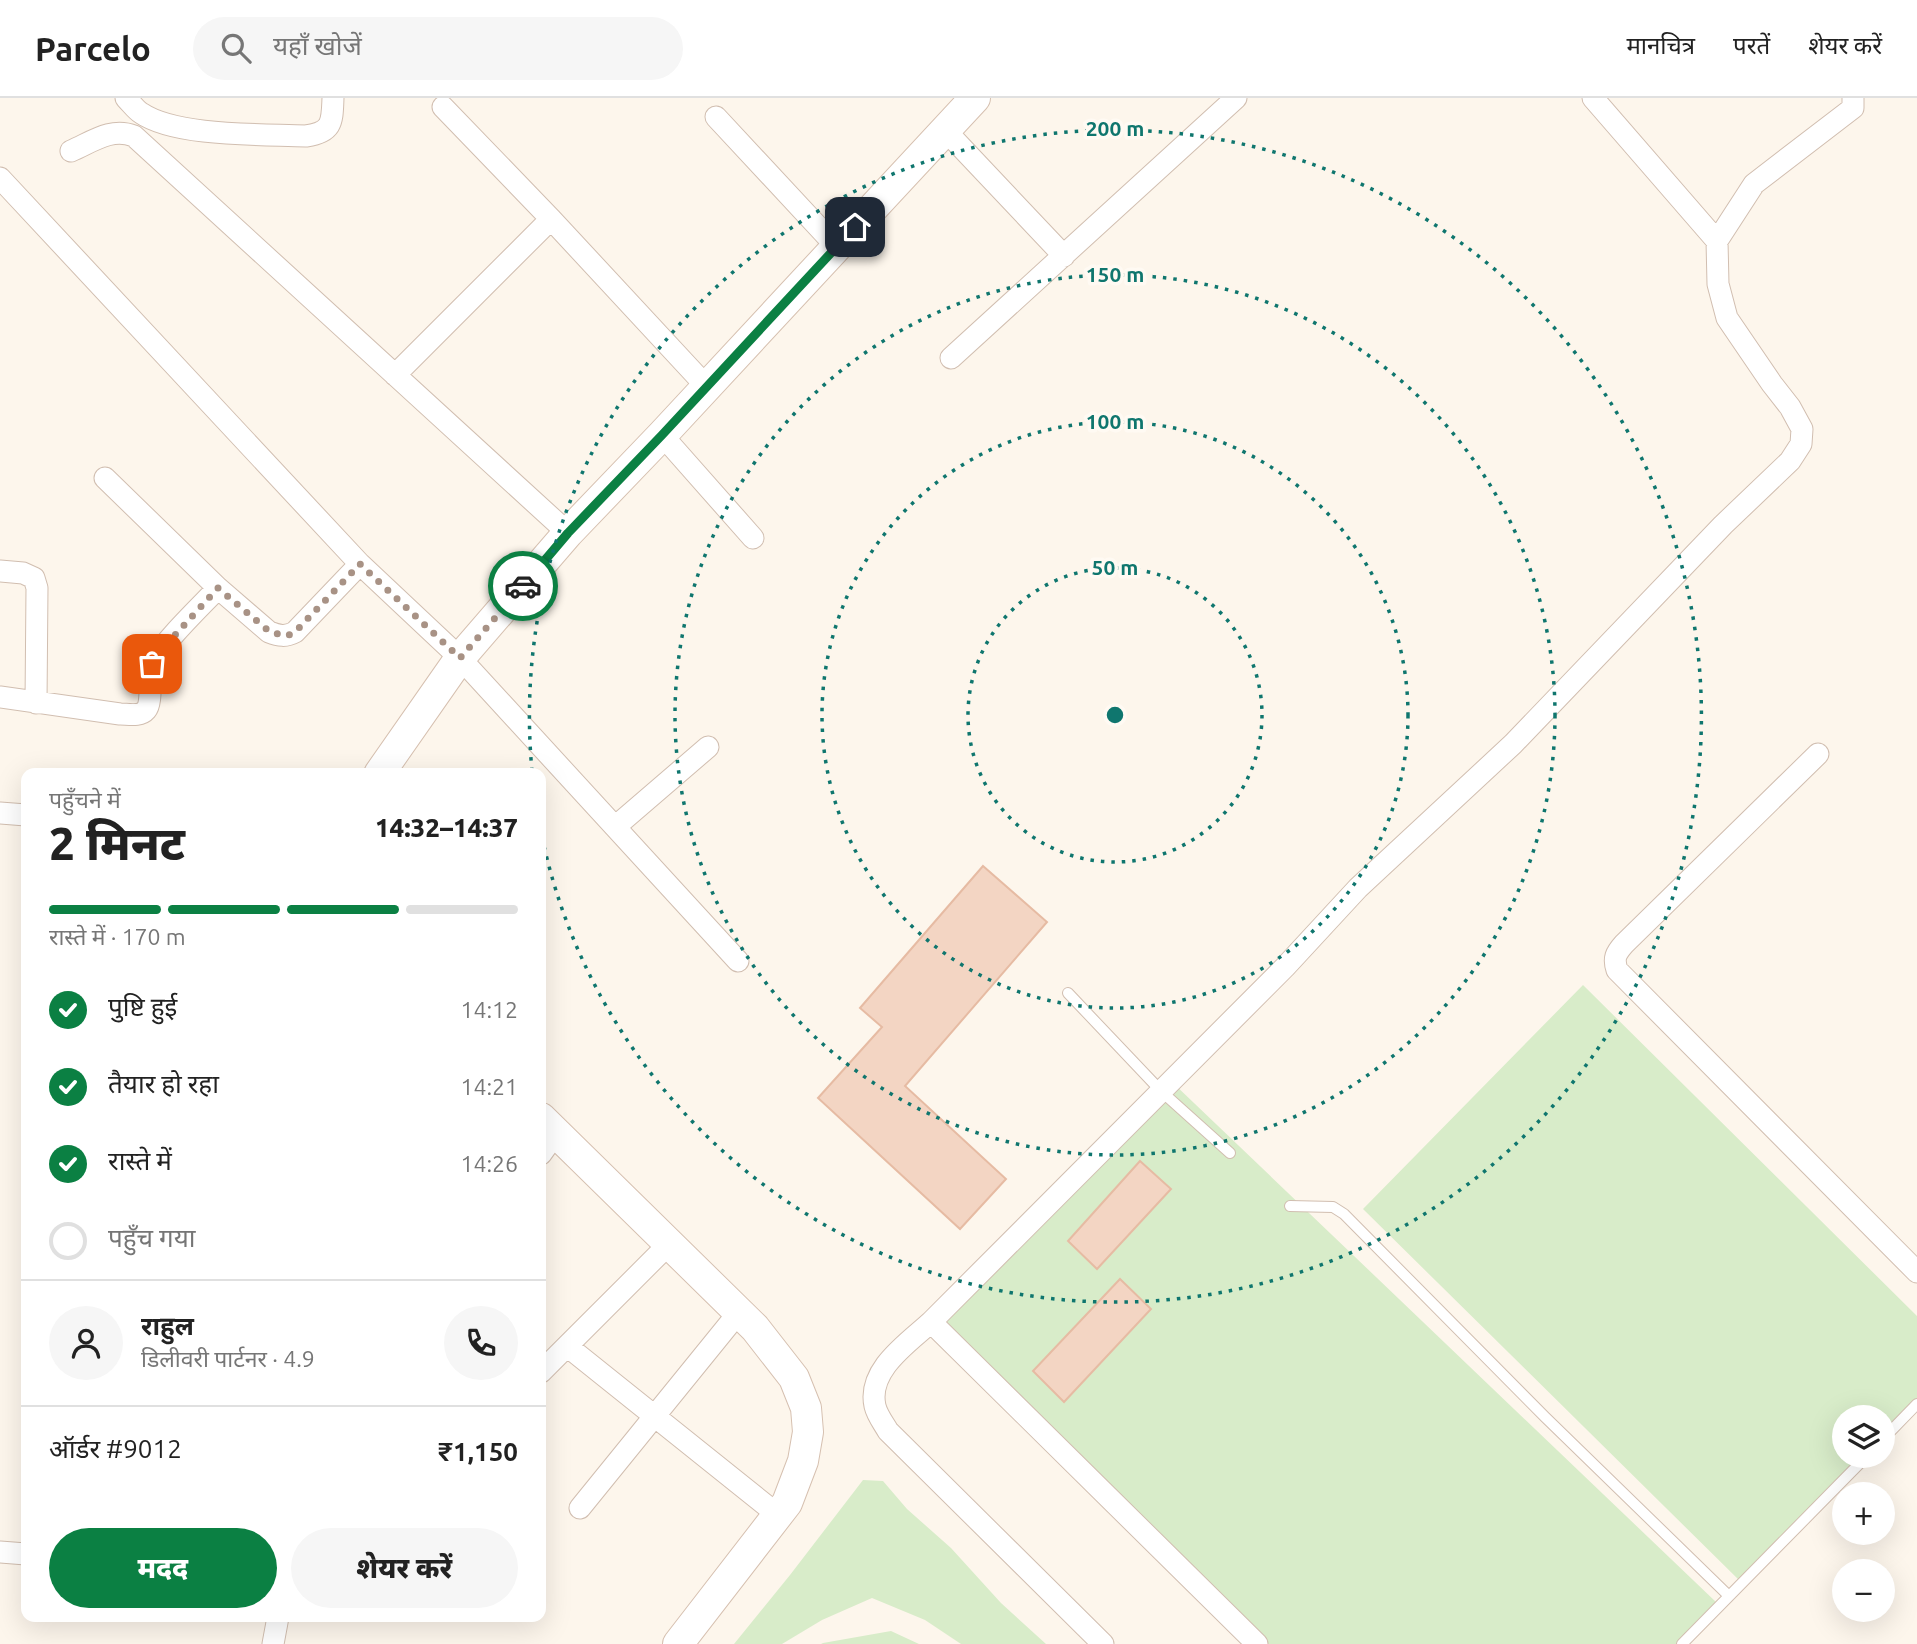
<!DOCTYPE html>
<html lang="hi">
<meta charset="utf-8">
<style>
:root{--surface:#fff;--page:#f6f6f6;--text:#222;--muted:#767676;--line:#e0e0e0;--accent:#0b8043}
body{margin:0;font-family:Ubuntu,"Noto Sans Devanagari",sans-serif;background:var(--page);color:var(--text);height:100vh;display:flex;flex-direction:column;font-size:26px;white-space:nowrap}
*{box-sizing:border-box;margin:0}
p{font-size:23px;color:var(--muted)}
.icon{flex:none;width:38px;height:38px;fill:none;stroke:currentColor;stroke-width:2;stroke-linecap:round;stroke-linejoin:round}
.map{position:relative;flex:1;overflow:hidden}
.panel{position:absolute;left:21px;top:670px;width:525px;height:854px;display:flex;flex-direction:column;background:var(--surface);border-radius:14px;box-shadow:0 7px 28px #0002}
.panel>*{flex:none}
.fabs{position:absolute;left:1832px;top:1307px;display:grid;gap:14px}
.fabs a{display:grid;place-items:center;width:63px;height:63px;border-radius:50%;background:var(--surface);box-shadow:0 7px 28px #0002;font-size:35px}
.pin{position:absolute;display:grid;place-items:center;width:60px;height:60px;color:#fff;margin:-30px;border-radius:14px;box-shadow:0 4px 10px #0006}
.courier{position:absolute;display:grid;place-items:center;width:70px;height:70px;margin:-35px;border:5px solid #0b8043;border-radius:50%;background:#fff;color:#222;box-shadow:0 2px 9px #0007}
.headline em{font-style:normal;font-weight:800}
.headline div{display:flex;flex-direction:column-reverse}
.headline{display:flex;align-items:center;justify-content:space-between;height:119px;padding:0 28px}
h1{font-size:46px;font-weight:800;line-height:52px}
.bar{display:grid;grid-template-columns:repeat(4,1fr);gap:10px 7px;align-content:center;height:84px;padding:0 28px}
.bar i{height:9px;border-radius:5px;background:var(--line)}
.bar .current{background:var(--accent)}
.bar p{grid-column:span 4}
.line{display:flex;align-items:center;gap:18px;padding:0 28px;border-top:2px solid var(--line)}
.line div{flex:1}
.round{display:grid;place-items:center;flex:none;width:74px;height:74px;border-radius:37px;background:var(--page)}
ol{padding:0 28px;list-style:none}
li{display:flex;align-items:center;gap:21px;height:77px}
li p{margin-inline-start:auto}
li .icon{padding:7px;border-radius:50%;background:var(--accent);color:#fff;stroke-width:4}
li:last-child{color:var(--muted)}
li i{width:38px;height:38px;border:4px solid var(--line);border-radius:50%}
.primary-button{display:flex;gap:14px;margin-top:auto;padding:14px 28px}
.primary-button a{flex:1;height:80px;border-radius:42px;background:var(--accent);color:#fff;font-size:28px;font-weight:800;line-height:80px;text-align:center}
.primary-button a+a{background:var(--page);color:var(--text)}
header{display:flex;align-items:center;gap:42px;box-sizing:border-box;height:98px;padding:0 35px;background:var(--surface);border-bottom:2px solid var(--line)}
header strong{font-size:33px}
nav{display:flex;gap:38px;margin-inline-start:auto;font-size:24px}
.search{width:490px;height:63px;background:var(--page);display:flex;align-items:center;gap:18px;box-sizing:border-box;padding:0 24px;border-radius:38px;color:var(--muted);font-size:26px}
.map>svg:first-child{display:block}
.green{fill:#d8ecc9}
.building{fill:#f3d5c3;stroke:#e6bba3;stroke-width:2}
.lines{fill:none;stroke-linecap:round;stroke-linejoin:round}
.lane-casing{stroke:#d1beb0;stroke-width:12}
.street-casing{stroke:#d1beb0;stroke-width:23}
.secondary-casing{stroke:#d6c0b0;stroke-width:32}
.lane{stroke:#fff;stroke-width:10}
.street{stroke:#fff;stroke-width:21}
.secondary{stroke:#fff;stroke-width:30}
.done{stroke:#a89285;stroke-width:7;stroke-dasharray:0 12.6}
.route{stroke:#0b8043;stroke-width:9}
.ring{fill:none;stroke:#0f766e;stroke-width:3.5;stroke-dasharray:3.5 7}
.centre{fill:#0f766e;stroke:#fffaf3;stroke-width:3.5}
.ring-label{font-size:21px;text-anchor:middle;font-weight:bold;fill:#0f766e;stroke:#fffaf3;stroke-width:7;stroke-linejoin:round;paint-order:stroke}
</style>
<header>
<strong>Parcelo</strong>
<div class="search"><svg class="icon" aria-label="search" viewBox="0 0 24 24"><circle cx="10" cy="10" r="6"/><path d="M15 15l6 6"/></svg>यहाँ खोजें</div>
<nav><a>मानचित्र</a><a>परतें</a><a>शेयर करें</a></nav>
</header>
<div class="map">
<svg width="1917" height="1546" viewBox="0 0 1917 1546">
<rect width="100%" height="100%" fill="#fdf6ec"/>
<path class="green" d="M1583,887L1917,1218V1304L1883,1339V1320H1844V1358H1864L1741,1484L1363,1111Z
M1172,984L1716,1504L1677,1546H1255L932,1237Z
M863,1382L883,1383L907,1411L951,1450L1001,1505L1046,1546H961L925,1522L872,1500L822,1522L782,1546H734L790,1477Z
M891,1533L919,1546H821L823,1545Z"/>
<path class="building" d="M983,768L1047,824L905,988L1006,1081L960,1131L818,1000L882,929L860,910Z
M1140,1063L1171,1091L1097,1171L1068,1143Z
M1120,1181L1151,1211L1064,1304L1033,1273Z"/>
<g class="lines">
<defs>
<path id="lane" d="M1068,895L1161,993L1230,1055
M1290,1108L1333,1109L1344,1116L1545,1319L1729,1498
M1883,1341L1917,1306
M1682,1546L1867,1358"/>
<path id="street" d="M126,0C131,5 136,12 141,15C176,39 263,36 306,38C333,34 332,24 333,0
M1593,0L1717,143
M443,9L551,121L706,288
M716,19L836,148
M945,32L1064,158
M71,53C92,44 111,29 134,38L568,435
M0,80L360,466L460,560L738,863
M951,260L1236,0
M395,277L551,121
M662,337L753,440
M105,380L218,490L269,534C279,538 286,539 295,534L360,466
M0,473L23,475L34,480L37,490L36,605
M0,599L120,616C128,616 140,619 146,612C153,604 148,576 153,564C162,545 202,507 218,490
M1818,656L1624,846C1616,855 1613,860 1617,872L1917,1174
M0,715L26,717
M615,729L708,649
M541,1056L556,1035
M931,1224L1257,1546
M567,1248L778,1417
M541,1274L669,1146
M580,1410L739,1214
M0,1454L26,1456
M273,1546L278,1519
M1103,1546L888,1333C884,1326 877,1317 875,1308C867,1272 908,1245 931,1224L1285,869L1358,790L1513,646L1723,427L1790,363L1801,346L1802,331L1790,309L1772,286L1727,220L1718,186L1717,143L1754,86L1853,10V0"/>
<path id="secondary" d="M379,676L460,560L568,435L662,337L975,0
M541,1020L755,1230L794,1280L806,1310L808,1334L803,1363L787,1405L678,1546"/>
</defs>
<use href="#lane" class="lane-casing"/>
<use href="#street" class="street-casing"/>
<use href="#secondary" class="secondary-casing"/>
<use href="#lane" class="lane"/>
<use href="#street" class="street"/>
<use href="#secondary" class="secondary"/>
</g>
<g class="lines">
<path class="done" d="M152,566L164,549L218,490L270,534L287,538L295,534L360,466L460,560L523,488"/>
<path class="route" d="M523,488L568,435L662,337L855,129"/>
</g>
<g class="ring">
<circle cx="1115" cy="617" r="147"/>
<circle cx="1115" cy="617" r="293"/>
<circle cx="1115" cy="617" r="440"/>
<path d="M532 673A586 586 0 1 1 541 734"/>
</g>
<circle cx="1115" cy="617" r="10" class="centre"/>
<g class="ring-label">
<text x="1115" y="38">200 m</text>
<text x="1115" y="184">150 m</text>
<text x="1115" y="331">100 m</text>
<text x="1115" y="477">50 m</text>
</g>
</svg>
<div class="fabs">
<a><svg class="icon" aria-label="layers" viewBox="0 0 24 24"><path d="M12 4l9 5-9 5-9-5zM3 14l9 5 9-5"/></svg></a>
<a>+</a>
<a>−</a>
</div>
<div class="pin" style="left:152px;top:566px;background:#ea580c"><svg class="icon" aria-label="bag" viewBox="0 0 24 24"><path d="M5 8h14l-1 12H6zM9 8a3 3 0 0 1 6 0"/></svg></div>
<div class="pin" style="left:855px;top:129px;background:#1f2937"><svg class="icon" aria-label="home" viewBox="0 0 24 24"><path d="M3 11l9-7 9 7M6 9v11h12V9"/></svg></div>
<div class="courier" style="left:523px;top:488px"><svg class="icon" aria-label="car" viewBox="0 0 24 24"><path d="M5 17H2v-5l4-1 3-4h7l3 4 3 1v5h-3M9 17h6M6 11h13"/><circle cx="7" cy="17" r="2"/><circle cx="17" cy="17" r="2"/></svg></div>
<section class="panel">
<div class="headline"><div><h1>2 मिनट</h1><p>पहुँचने में</p></div><em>14:32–14:37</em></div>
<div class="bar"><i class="current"></i><i class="current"></i><i class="current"></i><i></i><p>रास्ते में · 170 m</p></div>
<ol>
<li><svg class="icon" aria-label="check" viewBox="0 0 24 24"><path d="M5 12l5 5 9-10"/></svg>पुष्टि हुई<p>14:12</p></li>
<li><svg class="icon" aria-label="check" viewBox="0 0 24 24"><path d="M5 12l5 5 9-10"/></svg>तैयार हो रहा<p>14:21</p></li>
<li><svg class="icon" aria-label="check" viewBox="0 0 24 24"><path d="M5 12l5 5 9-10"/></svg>रास्ते में<p>14:26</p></li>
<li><i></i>पहुँच गया</li>
</ol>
<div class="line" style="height:126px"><a class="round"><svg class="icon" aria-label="person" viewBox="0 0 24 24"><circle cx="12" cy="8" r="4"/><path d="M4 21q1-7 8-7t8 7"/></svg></a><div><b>राहुल</b><p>डिलीवरी पार्टनर · 4.9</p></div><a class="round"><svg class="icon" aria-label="phone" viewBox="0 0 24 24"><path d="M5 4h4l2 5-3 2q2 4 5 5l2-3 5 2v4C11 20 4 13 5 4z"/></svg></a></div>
<div class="line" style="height:91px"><div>ऑर्डर #9012</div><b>₹1,150</b></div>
<div class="primary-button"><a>मदद</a><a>शेयर करें</a></div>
</section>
</div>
